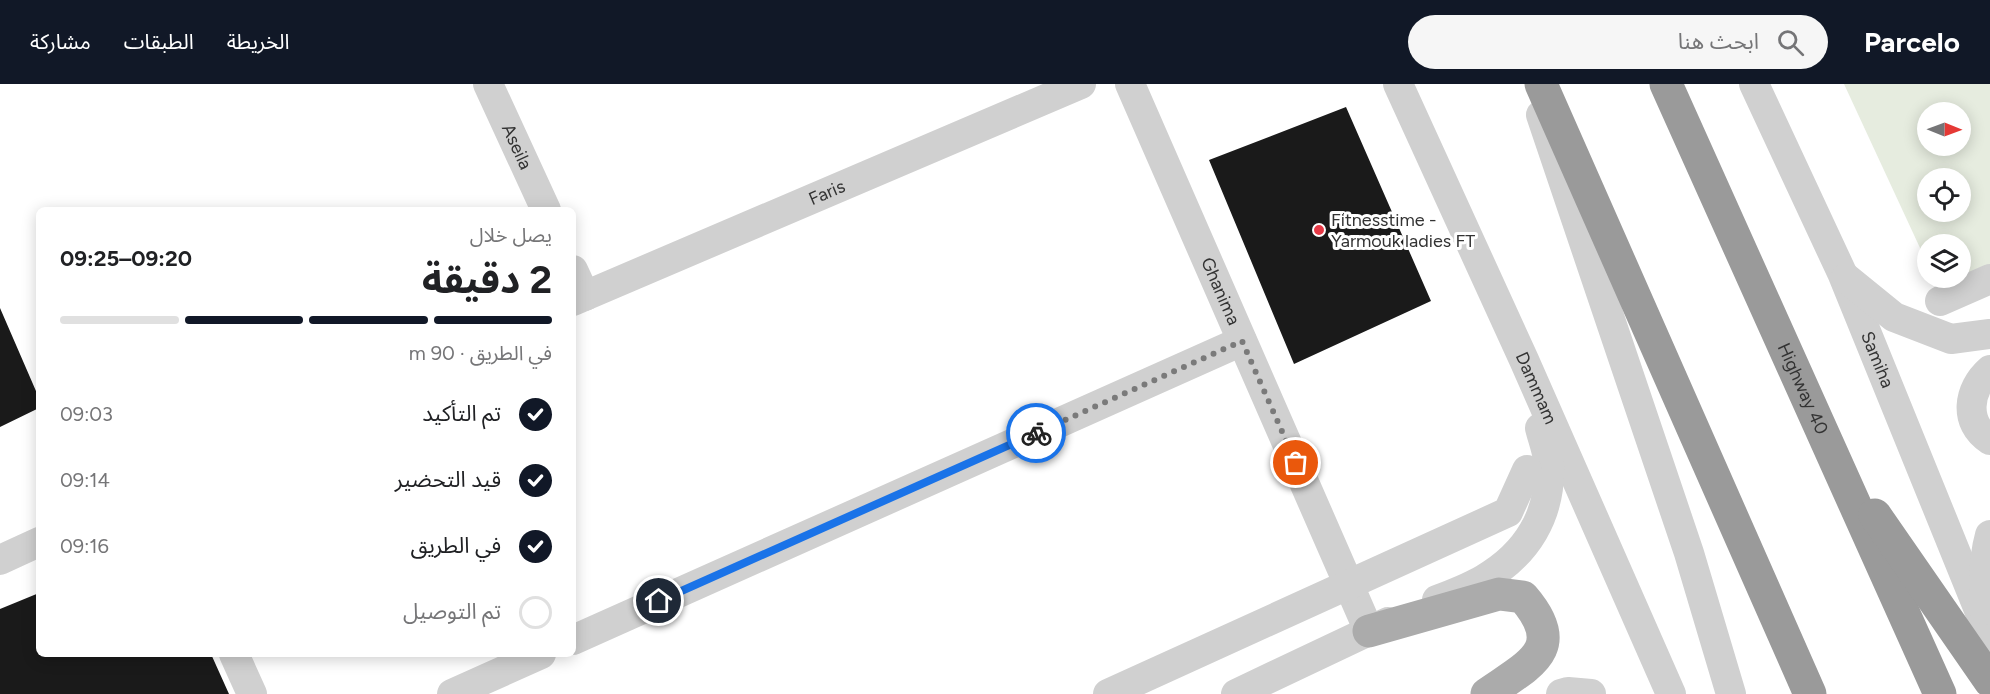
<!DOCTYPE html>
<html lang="ar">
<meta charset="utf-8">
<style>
:root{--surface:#fff;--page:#f6f6f6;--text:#202124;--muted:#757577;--line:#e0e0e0;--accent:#111827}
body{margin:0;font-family:Figtree,"Noto Sans Arabic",sans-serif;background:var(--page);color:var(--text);direction:rtl;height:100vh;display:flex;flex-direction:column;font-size:22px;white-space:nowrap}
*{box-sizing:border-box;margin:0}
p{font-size:20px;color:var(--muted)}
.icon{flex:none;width:33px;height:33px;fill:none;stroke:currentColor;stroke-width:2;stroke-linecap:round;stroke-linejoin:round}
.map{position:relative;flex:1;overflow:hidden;direction:ltr}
.sheet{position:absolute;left:36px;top:123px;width:540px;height:450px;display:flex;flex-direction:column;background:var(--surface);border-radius:9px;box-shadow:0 3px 15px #0003;direction:rtl}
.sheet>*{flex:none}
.needle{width:39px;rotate:91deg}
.controls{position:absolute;left:1917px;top:18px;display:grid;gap:12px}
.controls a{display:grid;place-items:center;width:54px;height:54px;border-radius:50%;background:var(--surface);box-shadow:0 3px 15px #0003;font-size:30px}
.pin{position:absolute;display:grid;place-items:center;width:51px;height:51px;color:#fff;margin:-26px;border:3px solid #fff;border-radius:50%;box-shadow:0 2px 6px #0007}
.courier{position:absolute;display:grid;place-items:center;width:60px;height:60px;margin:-30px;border:4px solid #1a73e8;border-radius:50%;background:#fff;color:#222;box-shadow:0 2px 8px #0007}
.overview em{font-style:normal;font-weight:700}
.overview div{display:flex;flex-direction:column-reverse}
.overview{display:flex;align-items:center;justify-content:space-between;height:102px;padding:0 24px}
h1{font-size:39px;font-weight:700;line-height:45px}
.bar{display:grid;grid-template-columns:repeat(4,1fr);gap:9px 6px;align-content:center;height:72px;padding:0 24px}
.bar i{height:8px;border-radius:4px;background:var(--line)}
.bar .on{background:var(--accent)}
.bar p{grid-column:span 4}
ol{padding:0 24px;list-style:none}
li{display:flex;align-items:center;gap:18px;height:66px}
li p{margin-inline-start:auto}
li .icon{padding:6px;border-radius:50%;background:var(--accent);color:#fff;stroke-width:4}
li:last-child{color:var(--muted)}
li i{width:33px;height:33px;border:3px solid var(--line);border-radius:50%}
header{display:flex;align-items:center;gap:36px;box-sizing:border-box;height:84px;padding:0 30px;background:var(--accent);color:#fff}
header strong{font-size:28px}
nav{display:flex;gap:33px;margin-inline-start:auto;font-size:21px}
.search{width:420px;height:54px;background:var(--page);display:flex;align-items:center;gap:15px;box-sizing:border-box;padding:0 21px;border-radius:33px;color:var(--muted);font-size:22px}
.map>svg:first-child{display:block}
.green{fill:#e6ecdf;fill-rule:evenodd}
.building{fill:#1a1a1a}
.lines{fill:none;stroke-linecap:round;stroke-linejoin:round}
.minor{stroke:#d0d0d0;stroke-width:30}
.major{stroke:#ababab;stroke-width:33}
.highway{stroke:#9a9a9a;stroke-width:33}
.done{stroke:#7a7a7a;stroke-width:6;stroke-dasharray:0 10.8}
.route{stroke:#1a73e8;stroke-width:8}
.poi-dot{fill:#e63946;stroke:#fff;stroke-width:2}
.labels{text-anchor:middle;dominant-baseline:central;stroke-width:6;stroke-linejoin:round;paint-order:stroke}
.street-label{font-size:18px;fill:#333;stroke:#fff}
.poi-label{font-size:18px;fill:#333;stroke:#fff;text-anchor:start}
</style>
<header>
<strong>Parcelo</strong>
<div class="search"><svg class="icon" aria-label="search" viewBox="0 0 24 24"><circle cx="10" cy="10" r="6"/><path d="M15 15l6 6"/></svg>ابحث هنا</div>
<nav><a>الخريطة</a><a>الطبقات</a><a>مشاركة</a></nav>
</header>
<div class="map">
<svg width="1990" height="610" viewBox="0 0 1990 610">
<rect width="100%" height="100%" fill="#fff"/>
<path class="green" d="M1844,0H1990V188L1941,208L1935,194H1960V160H1928L1927,179ZM1928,28H1960V62H1928ZM1928,94H1960V128H1928Z"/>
<path class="building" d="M1346,23L1431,217L1294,280L1209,76Z
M0,224L39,314V324L0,343Z
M39,509V570H211L229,610H0V525Z"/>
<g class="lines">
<g class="minor">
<path id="s1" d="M488,0L546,126"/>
<path id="s2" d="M1130,0L1369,547"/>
<path id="s3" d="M1398,0L1524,276L1671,610"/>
<path id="s4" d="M1754,0L1843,191L1990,553"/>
<path d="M1541,31L1689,469L1731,610"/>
<path d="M573,186L585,212"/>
<path d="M1846,194L1894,233L1951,255L1990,250"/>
<path id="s5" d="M573,217L1081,0"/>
<path d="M1940,217L1990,195"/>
<path d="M1990,286C1968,305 1963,339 1990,356"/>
<path d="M0,476L39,458"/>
<path d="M1437,516C1452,510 1469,504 1484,495C1527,470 1551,431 1549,381C1548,369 1543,356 1540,344"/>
<path d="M1985,526C1983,500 1983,476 1990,451"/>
<path d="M573,556L1242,257"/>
<path d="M234,570L252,610"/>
<path d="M452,610L541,570"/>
<path d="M1108,610L1508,428L1527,386"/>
<path d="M1236,610L1388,538"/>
<path d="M1561,610L1568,608L1591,610"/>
</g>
<path class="major" d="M1369,547L1499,510L1523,513C1568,565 1530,580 1487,610"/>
<g class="highway">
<path d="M1541,0L1810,610"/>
<path id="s6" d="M1666,0L1940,610"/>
<path d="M1875,431L1990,597"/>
</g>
</g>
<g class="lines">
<path class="done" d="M1036,349L1242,257L1296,379"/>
<path class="route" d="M659,517L1036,349"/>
</g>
<circle class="poi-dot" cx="1319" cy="146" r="6"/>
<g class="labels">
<g class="street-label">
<text stroke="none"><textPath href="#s1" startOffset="69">Aseila</textPath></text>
<text stroke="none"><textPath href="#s5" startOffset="276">Faris</textPath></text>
<text stroke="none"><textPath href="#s2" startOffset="226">Ghanima</textPath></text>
<text stroke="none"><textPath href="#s4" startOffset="302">Samiha</textPath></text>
<text stroke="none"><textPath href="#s3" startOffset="334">Dammam</textPath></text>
<text stroke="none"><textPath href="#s6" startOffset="334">Highway 40</textPath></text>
</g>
<g class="poi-label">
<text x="1331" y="136">Fitnesstime -<tspan x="1331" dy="21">Yarmouk ladies FT</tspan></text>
</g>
</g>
</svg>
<div class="controls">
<a><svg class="needle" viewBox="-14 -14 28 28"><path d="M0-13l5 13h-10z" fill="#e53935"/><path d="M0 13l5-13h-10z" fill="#757577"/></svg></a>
<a><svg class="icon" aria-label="locate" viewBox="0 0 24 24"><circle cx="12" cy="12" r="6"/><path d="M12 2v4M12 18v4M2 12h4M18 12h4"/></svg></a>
<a><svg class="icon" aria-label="layers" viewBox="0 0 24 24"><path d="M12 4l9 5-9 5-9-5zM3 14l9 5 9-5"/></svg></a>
</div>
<div class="pin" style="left:1296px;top:379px;background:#ea580c"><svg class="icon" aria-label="bag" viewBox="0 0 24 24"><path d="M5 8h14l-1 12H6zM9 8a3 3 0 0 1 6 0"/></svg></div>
<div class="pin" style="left:659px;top:517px;background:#1f2937"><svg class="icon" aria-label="home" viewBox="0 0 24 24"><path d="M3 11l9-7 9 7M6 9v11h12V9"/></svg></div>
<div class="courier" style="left:1036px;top:349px"><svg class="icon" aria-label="bike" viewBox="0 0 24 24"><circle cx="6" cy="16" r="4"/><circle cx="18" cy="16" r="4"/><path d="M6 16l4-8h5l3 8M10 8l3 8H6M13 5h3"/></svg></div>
<section class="sheet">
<div class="overview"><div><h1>2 دقيقة</h1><p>يصل خلال</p></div><em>09:20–09:25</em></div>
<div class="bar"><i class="on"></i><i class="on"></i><i class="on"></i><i></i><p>في الطريق · 90 m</p></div>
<ol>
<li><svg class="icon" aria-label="check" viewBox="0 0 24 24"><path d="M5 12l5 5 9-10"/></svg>تم التأكيد<p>09:03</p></li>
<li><svg class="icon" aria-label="check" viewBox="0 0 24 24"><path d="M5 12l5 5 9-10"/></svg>قيد التحضير<p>09:14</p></li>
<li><svg class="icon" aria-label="check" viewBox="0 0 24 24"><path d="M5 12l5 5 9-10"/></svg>في الطريق<p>09:16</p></li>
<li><i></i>تم التوصيل</li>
</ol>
</section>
</div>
